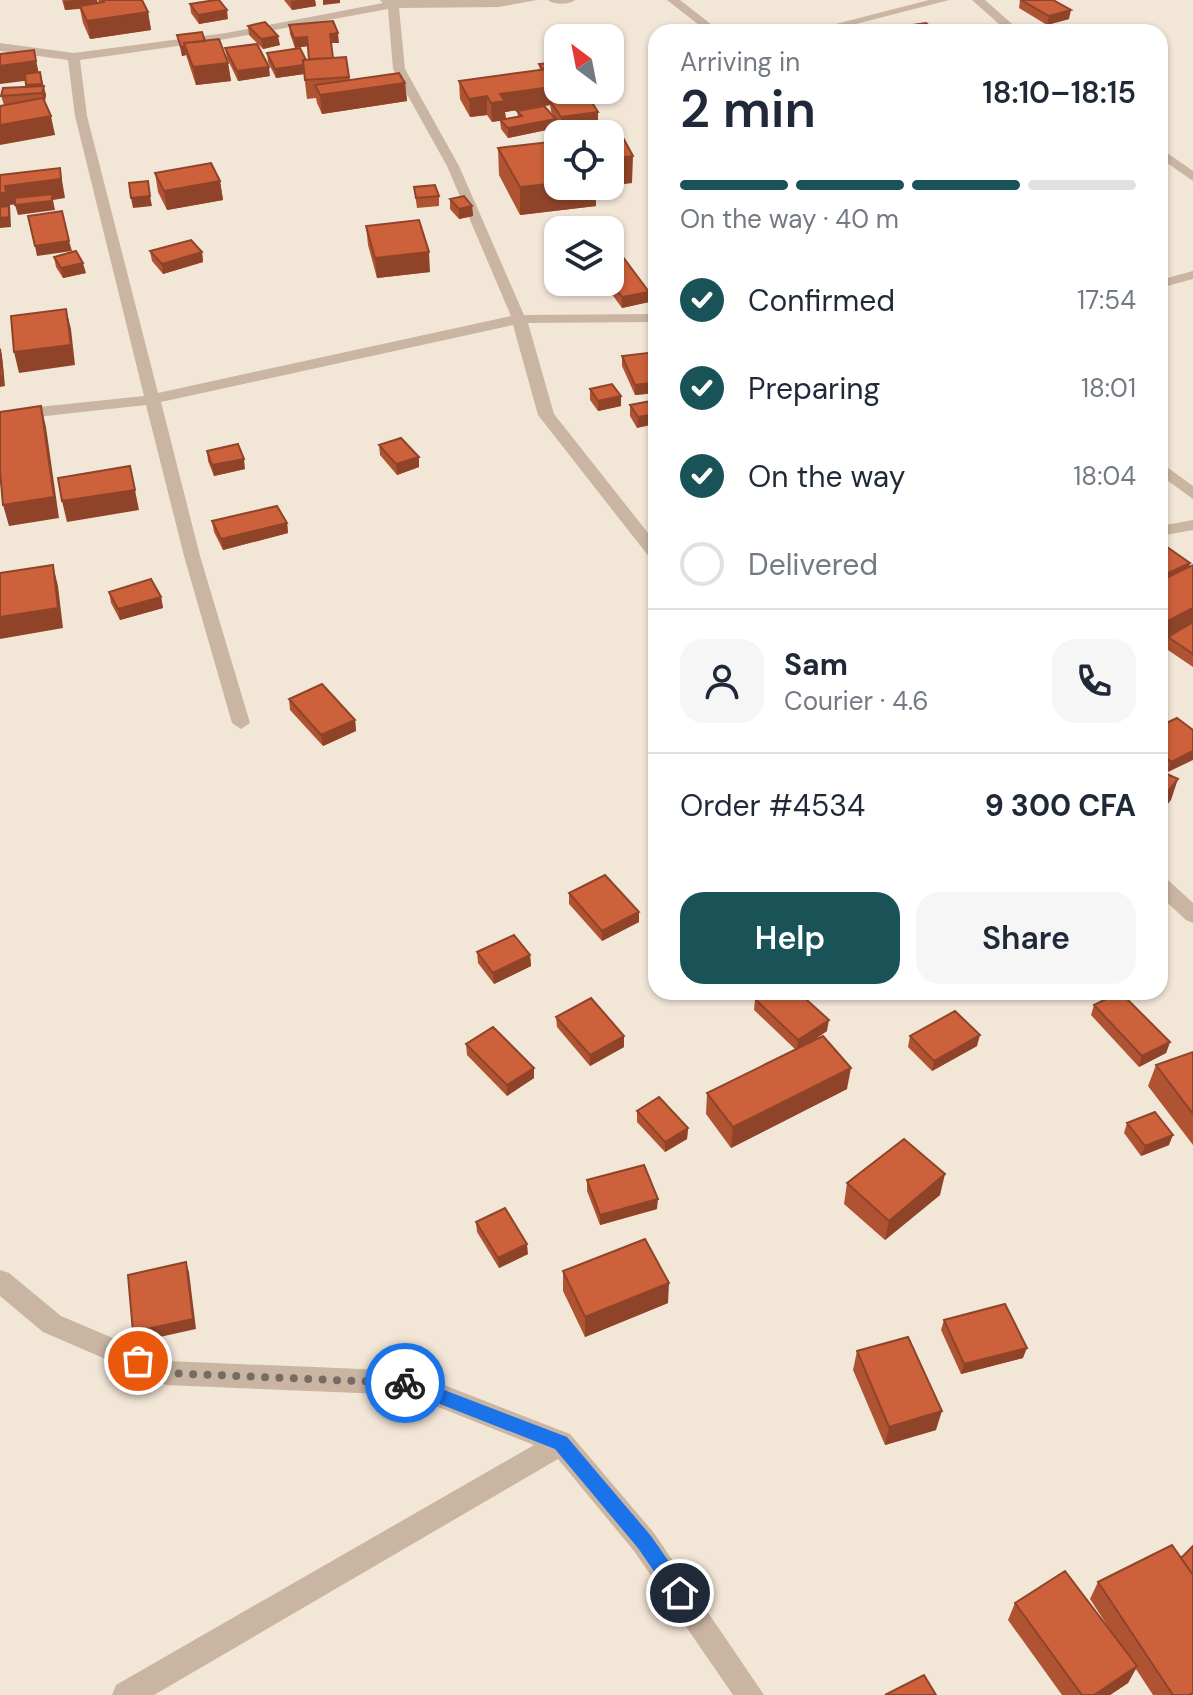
<!DOCTYPE html>
<meta charset="utf-8">
<style>
:root{--surface:#fff;--page:#f6f6f7;--text:#1f2937;--muted:#747a83;--line:#e0e1e3;--accent:#195358}
body{margin:0;font-family:"DM Sans",sans-serif;background:var(--page);color:var(--text);height:100vh;display:flex;flex-direction:column;font-size:30px;white-space:nowrap}
*{box-sizing:border-box;margin:0}
p{font-size:26px;color:var(--muted)}
.icon{flex:none;width:44px;height:44px;fill:none;stroke:currentColor;stroke-width:2;stroke-linecap:round;stroke-linejoin:round}
.map{position:relative;flex:1;overflow:hidden}
.side{position:absolute;left:648px;top:24px;width:520px;height:976px;display:flex;flex-direction:column;background:var(--surface);border-radius:24px;box-shadow:0 2px 6px #0004}
.side>*{flex:none}
.needle{width:52px;rotate:328deg}
.fabs{position:absolute;left:544px;top:24px;display:grid;gap:16px}
.fabs a{display:grid;place-items:center;width:80px;height:80px;border-radius:16px;background:var(--surface);box-shadow:0 2px 6px #0004;font-size:40px}
.pin{position:absolute;display:grid;place-items:center;width:68px;height:68px;color:#fff;margin:-34px;border:4px solid #fff;border-radius:50%;box-shadow:0 2px 8px #0007}
.courier{position:absolute;display:grid;place-items:center;width:80px;height:80px;margin:-40px;border:6px solid #1a73e8;border-radius:50%;background:#fff;color:#222;box-shadow:0 2px 10px #0007}
.summary em{font-style:normal;font-weight:600}
.summary div{display:flex;flex-direction:column-reverse}
.summary{display:flex;align-items:center;justify-content:space-between;height:136px;padding:0 32px}
h1{font-size:52px;font-weight:600;line-height:60px}
.bar{display:grid;grid-template-columns:repeat(4,1fr);gap:12px 8px;align-content:center;height:96px;padding:0 32px}
.bar i{height:10px;border-radius:6px;background:var(--line)}
.bar .active{background:var(--accent)}
.bar p{grid-column:span 4}
.line{display:flex;align-items:center;gap:20px;padding:0 32px;border-top:2px solid var(--line)}
.line div{flex:1}
.round{display:grid;place-items:center;flex:none;width:84px;height:84px;border-radius:24px;background:var(--page)}
ol{padding:0 32px;list-style:none}
li{display:flex;align-items:center;gap:24px;height:88px}
li p{margin-inline-start:auto}
li .icon{padding:8px;border-radius:50%;background:var(--accent);color:#fff;stroke-width:4}
li:last-child{color:var(--muted)}
li i{width:44px;height:44px;border:4px solid var(--line);border-radius:50%}
.button{display:flex;gap:16px;margin-top:auto;padding:16px 32px}
.button a{flex:1;height:92px;border-radius:24px;background:var(--accent);color:#fff;font-size:32px;font-weight:600;line-height:92px;text-align:center}
.button a+a{background:var(--page);color:var(--text)}
.map>svg:first-child{display:block}
.lines{fill:none;stroke-linecap:round;stroke-linejoin:round}
.minor{fill:#cab5a2;fill-rule:evenodd}
.wall{fill:#af5333;fill-rule:evenodd}
.shaded-wall{fill:#8f4429}
.building{fill:#cc613b;stroke:#8f4429;stroke-width:2}
.route{fill:#1a73e8}
.done{stroke:#776c63;stroke-width:8;stroke-dasharray:0 14.4}
</style>
<div class="map">
<svg width="1193" height="1695" viewBox="0 0 1193 1695">
<rect width="100%" height="100%" fill="#f2e6d7"/>
<g class="lines">
<path class="minor" d="M380,0H537L499,7L399,8L405,69L459,166L524,315L656,314V322L528,323L554,414L656,543V559L650,558L538,415L513,325L161,402L200,556L250,723L241,729L232,723L184,556L146,405L0,421V411L144,396L75,116L68,60L0,51V43L74,53L226,33L383,3ZM388,9L393,69L447,166L511,316L158,393L87,116L80,60L226,39Z
M548,0H575C569,5 554,5 548,0Z
M667,0H680L721,32H708Z
M929,0H949L825,32H805Z
M972,0H985L1021,32H1008Z
M1160,148L1193,171V181L1160,158Z
M1193,271V279L1160,288V280Z
M1160,462L1193,486V499L1160,475Z
M1193,520V530L1160,536V526Z
M1160,877L1167,879L1193,903V923L1186,920L1160,896Z
M0,1270L9,1273L61,1316L167,1361L408,1371L570,1434L654,1533L764,1695H733L634,1551L558,1459L154,1695H112L116,1685L534,1445L408,1395L166,1385L43,1332L0,1296Z"/>
</g>
<path class="wall" d="M62,0H97L98,3H99L98,0H142L148,12L151,30L90,39L83,23L80,9L65,10Z
M284,0H315L316,6L292,10Z
M1020,0L1069,19L1047,25L1019,8Z
M190,4L228,19L199,24L191,13Z
M289,25L339,43H331L333,58L346,57L350,80L405,83L407,101L322,114L317,103L316,98L307,99L304,74L276,78L268,62L267,53L309,59L308,46L295,48L290,34Z
M248,26L280,45L263,49L249,35Z
M177,35L205,41L228,63L231,81L196,85L186,55L182,56Z
M225,48L270,76L238,81L227,58Z
M539,64L567,90V99L598,121L561,127L556,120V128L508,138L501,129L500,120L492,122L487,115L470,117L460,99L459,81L540,70ZM550,105L551,111L554,117L545,106ZM537,107L517,111L518,117L506,119L505,112Z
M39,72L46,95L45,102L55,135L4,105L1,96L27,87L26,81Z
M498,148L596,187V206L520,215L499,175Z
M155,173L220,181L223,200L167,210L158,192Z
M414,187L439,196V206L417,208Z
M450,199L472,206L473,216L459,219L450,209Z
M366,226L430,272L377,278L368,245Z
M150,251L202,252L203,262L163,274L152,261Z
M54,257L86,273L63,278L56,267Z
M603,282H610L649,292V302L622,308Z
M656,352V393L635,395L622,366V356Z
M590,389L621,406L598,411L590,400Z
M656,400L637,428L630,416V405Z
M379,445L419,467L397,475L380,455Z
M207,451L245,469L214,476L208,461Z
M212,521L287,523L288,533L223,550L214,532Z
M1160,542L1190,563L1189,567L1193,565V667L1165,648L1167,639L1160,643Z
M109,592L161,597L163,608L120,620L111,603Z
M289,699L355,720L356,731L323,746L290,710Z
M1160,726L1193,730L1168,772L1160,766Z
M569,893L639,912V922L602,941L569,904Z
M477,952L530,955L531,966L494,984L478,963Z
M755,999L827,1031L809,1043L847,1089L731,1148L706,1114L707,1093L796,1050L754,1010Z
M1094,1005L1170,1042L1166,1053L1139,1067L1091,1015Z
M556,1017L624,1047L590,1066L557,1027Z
M910,1036L977,1046L932,1071L908,1047Z
M466,1044L534,1068V1078L507,1096L467,1055Z
M1193,1052V1145L1148,1086L1156,1065Z
M637,1111L688,1128L687,1139L665,1152L637,1122Z
M1127,1123L1169,1145L1141,1156L1124,1133Z
M587,1180L657,1209L600,1225L587,1191Z
M847,1183L940,1195L885,1240L844,1204Z
M476,1222L528,1254L499,1268L477,1232Z
M563,1271L668,1303L585,1337L563,1291Z
M944,1320L1023,1358L961,1374L941,1330Z
M857,1351L936,1430L885,1445L853,1370Z
M1098,1582L1193,1695H1153L1136,1669L1128,1683L1110,1695H1062L1008,1620L1015,1603L1118,1642L1090,1599Z"/>
<path class="shaded-wall" d="M75,0H97L98,6L65,10L64,1Z
M297,0H315L316,6L292,10L291,1Z
M323,0H340V3L323,5Z
M227,10L228,19L199,24L198,15Z
M1071,10L1069,19L1047,25L1049,16Z
M148,12L151,30L90,39L87,21Z
M338,33L339,43H331L330,34Z
M278,36L280,45L263,49L261,39Z
M307,37L308,46L295,48L294,38Z
M184,46L186,55L182,56L181,47Z
M34,50L40,79L0,84V66Z
M228,63L231,81L196,85L193,67Z
M303,65L304,74L276,78L275,69Z
M269,67L270,76L238,81L237,71Z
M40,72L46,95L44,103L42,93L28,94L26,85Z
M558,80V90H567V103L550,101V105L505,112L506,120L492,122L491,103L500,94Z
M405,83L407,101L322,114L320,95Z
M487,96V115L470,117L469,99Z
M598,112V121L561,127V117Z
M51,116L55,135L0,145V125Z
M556,119V128L508,138V128Z
M633,156L632,183L610,186V159Z
M60,168L65,198L53,200L55,210L18,215L15,205L52,200L10,205L11,227L0,228V193L5,186Z
M220,181L223,200L167,210L164,191Z
M558,183V186H607L596,187V206L520,215V187Z
M150,196L152,206L133,208L131,198Z
M472,206L473,216L459,219V209Z
M69,241L72,251L37,256L35,246Z
M202,252L203,262L163,274L162,264Z
M429,252L430,272L377,278L375,258Z
M83,263L86,273L63,278L61,268Z
M649,292V302L622,308V297Z
M66,309L71,329L75,365L19,373L14,352Z
M0,347L2,356L5,386L0,387Z
M656,382V393L635,395V385Z
M621,396V406L598,411V401Z
M41,406L46,427L59,518L9,526L3,505Z
M656,414V424L637,428L638,417Z
M419,457V467L397,475L396,464Z
M244,459L245,469L214,476L212,465Z
M135,490L139,510L67,522L62,501Z
M287,523L288,533L223,550L221,539Z
M1190,563L1184,584L1160,595V577Z
M53,565L58,586L63,628L0,639V617Z
M161,597L163,608L120,620L118,609Z
M1193,608V625L1160,643L1166,622Z
M355,720L356,731L323,746L321,735Z
M1193,751V760L1168,772L1171,762Z
M1178,779L1171,800L1160,814V801Z
M639,912V922L602,941V931Z
M530,955L531,966L494,984L493,973Z
M829,1020L827,1031L797,1051L798,1040Z
M980,1035L977,1046L932,1071L934,1061Z
M624,1036V1047L590,1066V1055Z
M1170,1042L1166,1053L1139,1067L1142,1056Z
M534,1068V1078L507,1096V1085Z
M851,1068L847,1089L731,1148L733,1127Z
M688,1128L687,1139L665,1152V1142Z
M1173,1135L1169,1145L1141,1156L1145,1146Z
M945,1174L940,1195L885,1240L889,1221Z
M658,1199L657,1209L600,1225V1215Z
M527,1244L528,1254L499,1268L498,1258Z
M186,1262L189,1272L196,1329L137,1342L133,1332Z
M669,1283L668,1303L585,1337V1317Z
M1027,1348L1023,1358L961,1374L964,1364Z
M942,1411L936,1430L885,1445L889,1427Z
M1137,1666L1128,1683L1110,1695H1094Z"/>
<path class="building" d="M103,0H142L148,12L87,21L80,6L104,2Z
M215,0H219L227,10L198,15L190,4Z
M1021,0H1053L1071,10L1049,16Z
M333,21L338,33L330,34L333,58L309,59L307,37L294,38L289,25Z
M265,22L278,36L261,39L248,26Z
M926,23L937,32H912L906,26Z
M202,32L205,41L184,43L185,46L181,47L177,35Z
M219,39L228,63L193,67L184,43Z
M257,44L269,67L237,71L225,48Z
M300,48L306,60H303V65L275,69L267,53Z
M34,50L36,61L0,66V54Z
M346,57L349,77L305,80L303,60Z
M558,62V73L554,68L542,69L539,64Z
M554,68L558,73V86L500,94L505,101L491,103L487,96L469,99L459,81Z
M40,72L42,84L26,85L25,74Z
M399,73L405,83L320,95L315,85Z
M44,86L42,93L1,96L3,88Z
M588,96L598,112L561,117L550,101Z
M43,98L51,116L0,125V106Z
M544,106L556,119L508,128L500,120L522,116L517,111Z
M621,134L633,156L610,159V135Z
M558,141V183L520,187L498,148Z
M211,163L220,181L164,191L155,173Z
M60,168L61,179L5,186L6,193H0V175Z
M148,181L150,196L131,198L129,183Z
M435,185L439,196L416,198L414,187Z
M52,194V201L15,205V198Z
M464,196L472,206L459,209L450,199Z
M9,206V217L0,218V207Z
M62,211L69,241L35,246L28,216Z
M419,220L429,252L375,258L366,226Z
M191,240L202,252L162,264L150,251Z
M76,251L83,263L61,268L54,257Z
M623,257L649,292L622,297L610,281V260Z
M66,309L71,345L14,352L11,316Z
M0,349L3,376H0Z
M656,352V382L635,385L622,356Z
M612,384L621,396L598,401L590,389Z
M656,400V414L638,417L630,405Z
M41,406L54,497L3,505L0,471V412Z
M401,438L419,457L396,464L379,445Z
M238,444L244,459L212,465L207,451Z
M130,466L135,490L62,501L58,478Z
M277,506L287,523L221,539L212,521Z
M1160,542L1190,563L1160,577Z
M53,565L58,608L0,617V573Z
M1193,565V608L1166,622L1160,618V581Z
M151,579L161,597L118,609L109,592Z
M1193,622V654L1168,637Z
M322,684L355,720L321,735L289,699Z
M1177,718L1193,730V751L1171,762L1160,752V726Z
M1160,771L1178,779L1160,801Z
M605,875L639,912L602,931L569,893Z
M514,935L530,955L493,973L477,952Z
M766,992H798L829,1020L798,1040L755,999Z
M1120,992L1170,1042L1142,1056L1094,1005Z
M591,998L624,1036L590,1055L556,1017Z
M955,1011L980,1035L934,1061L910,1036Z
M493,1027L534,1068L507,1085L466,1044Z
M823,1036L851,1068L733,1127L707,1093Z
M1193,1052V1114L1156,1065Z
M659,1097L688,1128L665,1142L637,1111Z
M1155,1112L1173,1135L1145,1146L1127,1123Z
M904,1139L945,1174L889,1221L847,1183Z
M644,1165L658,1199L600,1215L587,1180Z
M505,1208L527,1244L498,1258L476,1222Z
M645,1239L669,1283L585,1317L563,1271Z
M186,1262L193,1319L133,1332L128,1275Z
M1005,1304L1027,1348L964,1364L944,1320Z
M908,1337L942,1411L889,1427L857,1351Z
M1172,1545L1193,1575V1693L1189,1695H1173L1098,1582Z
M1193,1546V1575L1181,1558Z
M1065,1571L1137,1666L1094,1695H1082L1015,1603Z
M924,1675L936,1695H885Z"/>
<path class="route" d="M405,1375L567,1437L651,1536L686,1586L689,1593L686,1599L680,1602L673,1599L638,1548L555,1449L399,1388L397,1383Z"/>
<g class="lines">
<path class="done" d="M138,1361L166,1373L405,1383"/>
</g>
</svg>
<div class="fabs">
<a><svg class="needle" viewBox="-14 -14 28 28"><path d="M0-13l5 13h-10z" fill="#e53935"/><path d="M0 13l5-13h-10z" fill="#747a83"/></svg></a>
<a><svg class="icon" aria-label="locate" viewBox="0 0 24 24"><circle cx="12" cy="12" r="6"/><path d="M12 2v4M12 18v4M2 12h4M18 12h4"/></svg></a>
<a><svg class="icon" aria-label="layers" viewBox="0 0 24 24"><path d="M12 4l9 5-9 5-9-5zM3 14l9 5 9-5"/></svg></a>
</div>
<div class="pin" style="left:138px;top:1361px;background:#ea580c"><svg class="icon" aria-label="bag" viewBox="0 0 24 24"><path d="M5 8h14l-1 12H6zM9 8a3 3 0 0 1 6 0"/></svg></div>
<div class="pin" style="left:680px;top:1593px;background:#1f2937"><svg class="icon" aria-label="home" viewBox="0 0 24 24"><path d="M3 11l9-7 9 7M6 9v11h12V9"/></svg></div>
<div class="courier" style="left:405px;top:1383px"><svg class="icon" aria-label="bike" viewBox="0 0 24 24"><circle cx="6" cy="16" r="4"/><circle cx="18" cy="16" r="4"/><path d="M6 16l4-8h5l3 8M10 8l3 8H6M13 5h3"/></svg></div>
<section class="side">
<div class="summary"><div><h1>2 min</h1><p>Arriving in</p></div><em>18:10–18:15</em></div>
<div class="bar"><i class="active"></i><i class="active"></i><i class="active"></i><i></i><p>On the way · 40 m</p></div>
<ol>
<li><svg class="icon" aria-label="check" viewBox="0 0 24 24"><path d="M5 12l5 5 9-10"/></svg>Confirmed<p>17:54</p></li>
<li><svg class="icon" aria-label="check" viewBox="0 0 24 24"><path d="M5 12l5 5 9-10"/></svg>Preparing<p>18:01</p></li>
<li><svg class="icon" aria-label="check" viewBox="0 0 24 24"><path d="M5 12l5 5 9-10"/></svg>On the way<p>18:04</p></li>
<li><i></i>Delivered</li>
</ol>
<div class="line" style="height:144px"><a class="round"><svg class="icon" aria-label="person" viewBox="0 0 24 24"><circle cx="12" cy="8" r="4"/><path d="M4 21q1-7 8-7t8 7"/></svg></a><div><b>Sam</b><p>Courier · 4.6</p></div><a class="round"><svg class="icon" aria-label="phone" viewBox="0 0 24 24"><path d="M5 4h4l2 5-3 2q2 4 5 5l2-3 5 2v4C11 20 4 13 5 4z"/></svg></a></div>
<div class="line" style="height:104px"><div>Order #4534</div><b>9 300 CFA</b></div>
<div class="button"><a>Help</a><a>Share</a></div>
</section>
</div>
